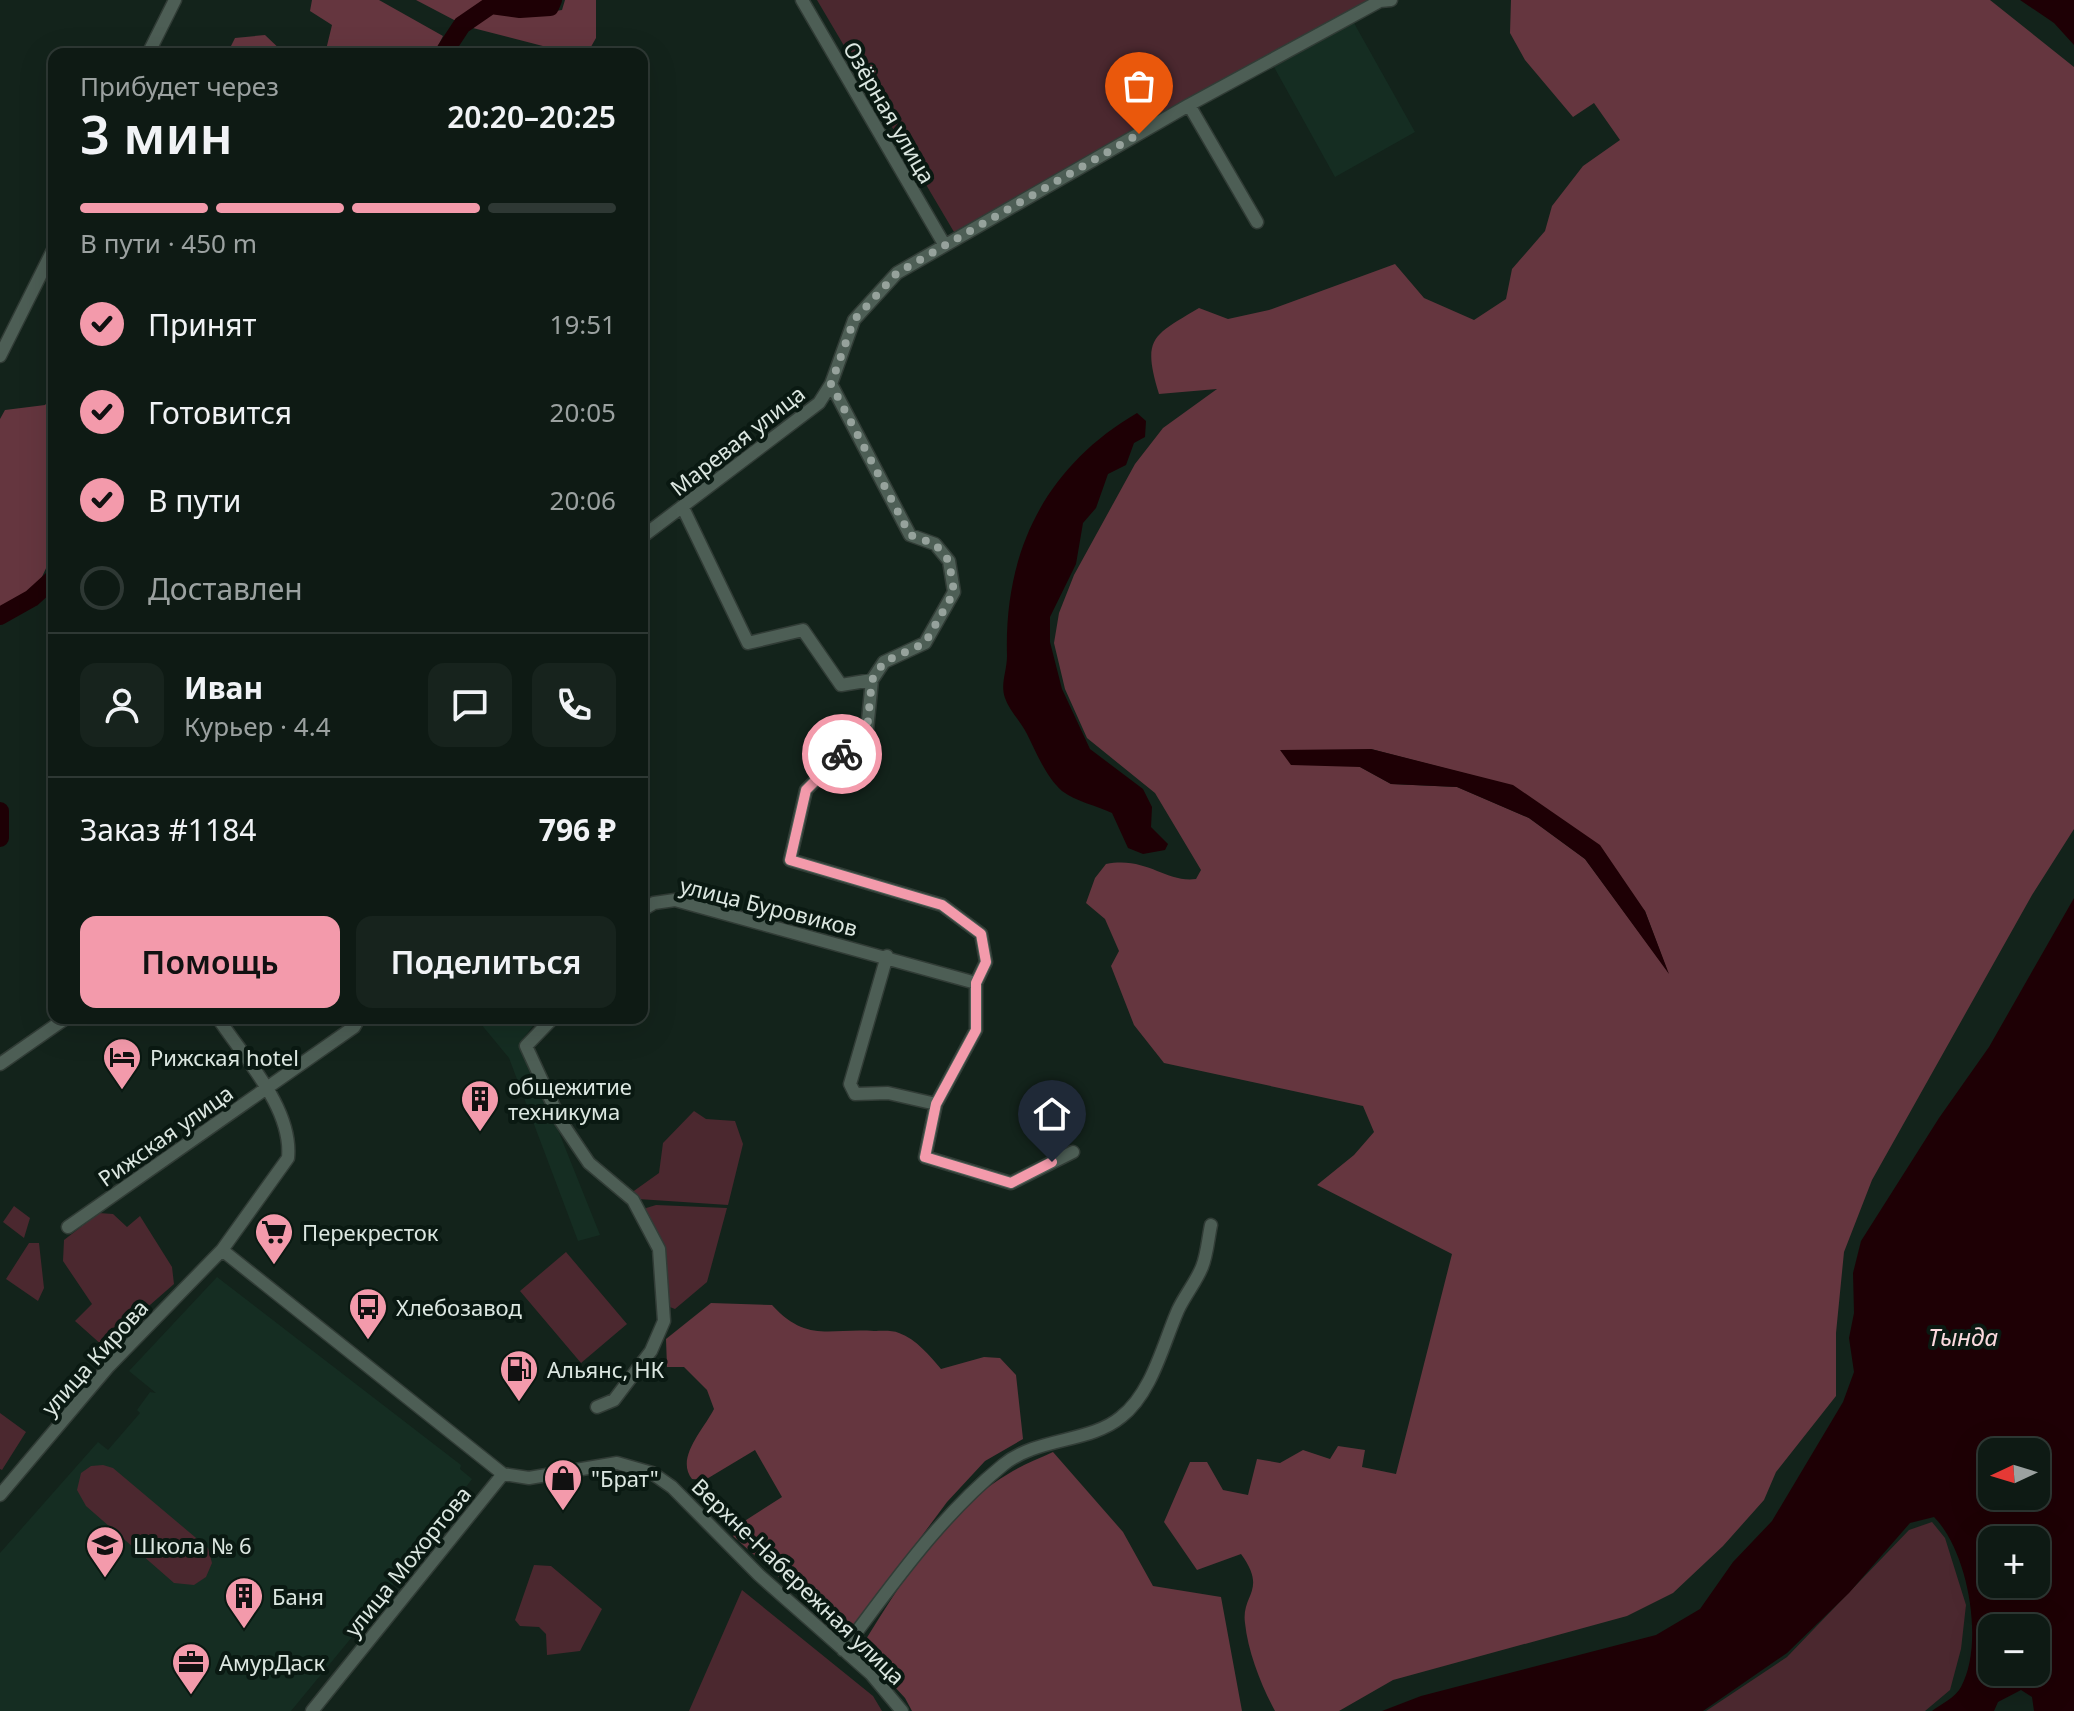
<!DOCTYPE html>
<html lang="ru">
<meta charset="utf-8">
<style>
:root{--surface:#0e1a14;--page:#17231d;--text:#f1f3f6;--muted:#9ba1a0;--line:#2e3834;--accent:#f39aab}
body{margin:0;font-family:"Noto Sans",sans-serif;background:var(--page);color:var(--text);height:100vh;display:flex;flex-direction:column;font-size:30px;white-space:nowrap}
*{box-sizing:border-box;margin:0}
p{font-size:26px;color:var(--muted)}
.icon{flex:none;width:44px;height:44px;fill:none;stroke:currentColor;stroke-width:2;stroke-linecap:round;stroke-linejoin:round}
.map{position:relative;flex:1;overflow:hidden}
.details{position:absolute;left:48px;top:48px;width:600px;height:976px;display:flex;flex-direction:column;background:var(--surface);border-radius:16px;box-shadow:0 8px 32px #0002,0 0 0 2px var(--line)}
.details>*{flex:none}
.needle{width:52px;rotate:266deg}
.tools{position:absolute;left:1978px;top:1438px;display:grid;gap:16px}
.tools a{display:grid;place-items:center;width:72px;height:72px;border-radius:16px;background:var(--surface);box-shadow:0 8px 32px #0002,0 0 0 2px var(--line);font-size:40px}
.pin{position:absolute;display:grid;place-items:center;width:68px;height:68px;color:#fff;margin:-82px -34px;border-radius:50% 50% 50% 0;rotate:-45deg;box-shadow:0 0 8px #0007}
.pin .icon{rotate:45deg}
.courier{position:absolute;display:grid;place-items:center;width:80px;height:80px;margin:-40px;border:6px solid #f39aab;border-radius:50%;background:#fff;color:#222;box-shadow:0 2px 10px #0007}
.summary em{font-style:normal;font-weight:600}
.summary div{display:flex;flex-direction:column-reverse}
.summary{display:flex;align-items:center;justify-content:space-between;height:136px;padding:0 32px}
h1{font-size:52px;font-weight:600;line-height:60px}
.bar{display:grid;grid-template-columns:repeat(4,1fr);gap:12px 8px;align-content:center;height:96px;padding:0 32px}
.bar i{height:10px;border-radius:6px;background:var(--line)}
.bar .active{background:var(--accent)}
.bar p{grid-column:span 4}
.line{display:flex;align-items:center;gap:20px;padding:0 32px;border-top:2px solid var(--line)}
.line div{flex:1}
.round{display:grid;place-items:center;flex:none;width:84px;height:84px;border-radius:16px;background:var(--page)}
ol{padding:0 32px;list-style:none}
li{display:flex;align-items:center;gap:24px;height:88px}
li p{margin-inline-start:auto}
li .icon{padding:8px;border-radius:50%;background:var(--accent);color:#111;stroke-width:4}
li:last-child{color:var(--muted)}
li i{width:44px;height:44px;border:4px solid var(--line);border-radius:50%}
.primary-button{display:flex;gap:16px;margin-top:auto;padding:16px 32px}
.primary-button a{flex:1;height:92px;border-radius:16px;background:var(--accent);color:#111;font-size:32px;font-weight:600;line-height:92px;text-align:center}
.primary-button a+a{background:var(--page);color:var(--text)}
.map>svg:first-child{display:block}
.built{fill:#152d22}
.green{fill:#4b282f}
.forest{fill:#65363f;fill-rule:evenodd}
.water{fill:#1e0005;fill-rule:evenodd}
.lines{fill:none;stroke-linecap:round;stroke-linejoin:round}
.river{stroke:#1e0005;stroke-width:18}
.minor-casing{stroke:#313c36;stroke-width:15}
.minor{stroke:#4d5e55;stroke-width:12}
.done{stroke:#96a29c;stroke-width:8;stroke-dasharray:0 14.4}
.route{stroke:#f39aab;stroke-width:10}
.labels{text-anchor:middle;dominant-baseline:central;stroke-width:8;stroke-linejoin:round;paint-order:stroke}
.street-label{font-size:22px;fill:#dce7e1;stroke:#0a1912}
.poi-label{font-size:22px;fill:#dce7e1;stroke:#0a1912;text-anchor:start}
.water-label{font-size:24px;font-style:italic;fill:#fbd9de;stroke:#0a1912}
</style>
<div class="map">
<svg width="2074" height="1711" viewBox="0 0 2074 1711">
<rect width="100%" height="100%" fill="#13231b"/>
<path class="built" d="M1354,23L1415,132L1335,177L1274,67Z
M476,1018H539L522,1040L600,1235L578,1241L509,1058Z
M217,1277L461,1465L460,1469L472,1479L371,1614L291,1711H0V1553L98,1442L108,1450L140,1413L137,1410L150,1392L156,1393L129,1371Z"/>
<path class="green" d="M817,0H1369L954,232Z
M694,1111L706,1119L735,1121L743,1144L728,1205L638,1199L631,1193L659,1173L663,1143Z
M656,1205L727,1208L707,1282L675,1309L667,1306L660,1240L643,1209Z
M14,1206L30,1218L24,1238L3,1222Z
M99,1213L113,1214L127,1227L140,1216L172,1267L174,1284L103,1346L75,1321L92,1304L63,1261L64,1240Z
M29,1243H39L44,1288L38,1301L6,1279Z
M566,1252L627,1324L581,1363L520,1291Z
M0,1413L26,1432L2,1470L0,1469Z
M103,1465L113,1468L208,1548L212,1563L206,1577L194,1585L174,1583L86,1506L77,1490L81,1473L91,1466Z
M1932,1522L1945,1538L1966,1605L1961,1649L1950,1690L1925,1711H1706L1787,1657L1909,1530Z
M534,1565L551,1566L602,1609L580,1651L547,1655L546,1634L539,1627L520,1626L515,1620Z
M742,1590L873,1696L882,1711H689Z"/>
<path class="forest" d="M312,0H379L443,36L434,54H325L332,25L310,11Z
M416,0H488L456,21Z
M565,0H596V38L588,52H566L469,27L497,10L527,15L562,10Z
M1511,0H1990L2074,67V829L2032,895L1872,1180L1844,1252L1836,1333V1396L1776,1472L1764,1500L1723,1546L1673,1593L1627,1616L1393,1680L1339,1711H1275C1261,1685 1248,1652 1245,1623C1241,1594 1268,1591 1241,1554L1197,1570L1164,1522L1190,1462H1207L1223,1490L1248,1495L1257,1459L1280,1463L1303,1450L1330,1459L1338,1446L1365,1450L1362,1467L1396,1474L1452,1254L1317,1185L1354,1155L1374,1132L1363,1106L1164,1063L1134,1025L1111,966L1119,951L1105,919L1086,903L1095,878L1106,864C1147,856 1165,883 1196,879L1201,870L1155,793L1087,738L1065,689L1054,643L1059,613L1074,575L1135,464L1163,428L1217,389L1159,394C1142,338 1152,336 1199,308L1228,319L1269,310L1395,264L1424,298L1474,320L1506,299L1512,269L1545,231L1552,206L1583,166L1620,140L1594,103L1573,117L1525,60L1510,33ZM1371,749L1513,786L1645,911L1667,970L1585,859L1529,818L1457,787L1391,784L1360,767Z
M265,35L285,54H227L235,38Z
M54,394V551L41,579L25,596L0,607V419L5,410L45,405Z
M711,1303L772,1305C807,1343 828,1328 874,1331C881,1331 892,1330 899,1333C916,1339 930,1356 941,1369L984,1357L1000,1358L1016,1375L1023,1439L985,1461L947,1502L855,1626L836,1628L733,1536L743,1522L782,1497L755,1450L705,1480L692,1479C675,1458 704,1429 714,1409L707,1390L684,1367H667L666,1339Z
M1053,1452L1123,1532L1153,1586L1221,1597L1242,1711H912L905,1698L860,1649C899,1586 943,1512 1008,1474C1022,1465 1038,1459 1053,1452Z"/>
<path class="water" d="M2020,0H2074V45L2054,23Z
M1137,413L1146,421L1145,437L1134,443L1126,465L1108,474L1096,508L1083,523L1076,564L1050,617V642L1062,689L1090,749L1143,789L1152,807L1151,827L1168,844L1165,850L1143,854L1128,848L1112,813C1097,806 1075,801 1062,791C1046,777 1036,752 1027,734C1021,722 1009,710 1005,698C1000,684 1007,671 1007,656C1004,551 1045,467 1137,413Z
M1371,749L1513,785L1600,845L1645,911L1669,974L1585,859L1529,818L1457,787L1391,784L1360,767L1291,765L1280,750Z
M2074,898V1711H2034L2032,1697L2021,1690L1998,1702L1994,1711H1932C1941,1704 1956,1697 1961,1687C1985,1643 1968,1551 1934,1517L1910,1523L1849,1593L1787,1653L1703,1711H1382L1421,1696L1656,1635L1700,1609L1733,1562L1772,1521L1843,1402L1854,1372L1849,1338L1854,1313L1853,1273L1861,1241L1939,1118L1989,1047ZM2036,1452V1496H1992V1452ZM1992,1540H2036V1584H1992ZM1992,1628H2036V1672H1992Z"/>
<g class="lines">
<path class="river" d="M443,54L462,25L491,5L520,9L550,7L553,0
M0,616L32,598L54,578
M0,811V838"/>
<defs>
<path id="minor" d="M802,0L944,244
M148,54L175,0
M1189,105L1257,222
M0,356L54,248
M831,384L910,535L935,544L949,561L954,592L925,643L884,662L872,680
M683,508L748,643L803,630L841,685L872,680L867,730L806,790L790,860L942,905L981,934L986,962L976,983
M642,537L819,403L831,384L854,320L897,273L1189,105L1380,1L1391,0
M642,910L654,903L675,900L976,983V1030L936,1104L925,1157L1011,1183L1073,1152
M887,956L850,1084L855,1094L888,1093L936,1104
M553,1018L526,1046L560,1120L589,1163L633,1200L659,1249L664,1321L651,1351L614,1400L597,1407
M0,1064L66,1018
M68,1227L354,1027L359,1018
M222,1250L503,1474L529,1478L617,1463L652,1473L672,1487L759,1575L871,1674L902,1711
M0,1495L109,1366L222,1250L288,1158C293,1108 244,1058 218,1018
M843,1650C893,1584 939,1517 1003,1465C1037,1437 1090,1443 1121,1417C1152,1393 1163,1344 1178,1310C1185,1295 1196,1282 1202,1267C1207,1255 1208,1239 1211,1225
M312,1711L503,1474"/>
</defs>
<use href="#minor" class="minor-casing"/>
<use href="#minor" class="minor"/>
</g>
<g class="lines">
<path class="done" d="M842,754L867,730L872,680L884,662L925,643L954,592L949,561L935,544L910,535L831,384L854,320L897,273L1139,134"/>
<path class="route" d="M842,754L806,790L790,860L942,905L981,934L986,962L976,983V1030L936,1104L925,1157L1011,1183L1052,1162"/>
</g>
<defs>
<symbol id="hotel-pin" viewBox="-11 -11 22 30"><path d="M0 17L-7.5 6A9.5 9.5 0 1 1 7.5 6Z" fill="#f39aab" stroke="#0a1912"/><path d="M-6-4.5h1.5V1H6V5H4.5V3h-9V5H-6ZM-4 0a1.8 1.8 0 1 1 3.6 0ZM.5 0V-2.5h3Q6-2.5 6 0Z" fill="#111"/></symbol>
<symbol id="building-pin" viewBox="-11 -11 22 30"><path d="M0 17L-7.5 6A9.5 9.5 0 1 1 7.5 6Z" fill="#f39aab" stroke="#0a1912"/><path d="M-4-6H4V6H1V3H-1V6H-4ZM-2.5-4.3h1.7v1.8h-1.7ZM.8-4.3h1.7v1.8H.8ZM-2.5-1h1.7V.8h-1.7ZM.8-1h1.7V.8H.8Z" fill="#111"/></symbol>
<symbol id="supermarket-pin" viewBox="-11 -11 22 30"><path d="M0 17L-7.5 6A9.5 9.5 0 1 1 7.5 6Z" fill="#f39aab" stroke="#0a1912"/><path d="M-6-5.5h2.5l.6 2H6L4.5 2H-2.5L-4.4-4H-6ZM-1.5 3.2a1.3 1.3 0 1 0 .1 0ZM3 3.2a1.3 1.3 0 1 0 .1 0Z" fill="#111"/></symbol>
<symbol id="bus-pin" viewBox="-11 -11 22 30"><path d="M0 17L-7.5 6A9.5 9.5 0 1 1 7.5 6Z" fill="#f39aab" stroke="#0a1912"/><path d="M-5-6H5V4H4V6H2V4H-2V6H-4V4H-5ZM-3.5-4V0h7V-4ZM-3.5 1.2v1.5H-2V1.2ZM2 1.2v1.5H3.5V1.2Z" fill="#111"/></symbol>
<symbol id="fuel-pin" viewBox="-11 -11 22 30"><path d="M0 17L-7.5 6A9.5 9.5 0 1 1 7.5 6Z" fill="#f39aab" stroke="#0a1912"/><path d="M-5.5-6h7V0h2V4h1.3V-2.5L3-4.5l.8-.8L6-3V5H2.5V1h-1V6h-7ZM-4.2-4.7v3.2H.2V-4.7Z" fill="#111"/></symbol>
<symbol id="shop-pin" viewBox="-11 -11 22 30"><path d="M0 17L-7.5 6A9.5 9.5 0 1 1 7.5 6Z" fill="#f39aab" stroke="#0a1912"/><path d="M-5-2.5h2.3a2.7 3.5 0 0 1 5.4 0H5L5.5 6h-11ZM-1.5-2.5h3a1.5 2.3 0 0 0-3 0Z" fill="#111"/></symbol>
<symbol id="school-pin" viewBox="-11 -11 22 30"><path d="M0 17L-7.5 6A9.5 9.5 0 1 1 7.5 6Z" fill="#f39aab" stroke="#0a1912"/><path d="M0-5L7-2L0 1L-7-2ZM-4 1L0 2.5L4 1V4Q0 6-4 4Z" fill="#111"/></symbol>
<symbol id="office-pin" viewBox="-11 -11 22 30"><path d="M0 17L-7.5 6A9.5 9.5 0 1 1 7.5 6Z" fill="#f39aab" stroke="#0a1912"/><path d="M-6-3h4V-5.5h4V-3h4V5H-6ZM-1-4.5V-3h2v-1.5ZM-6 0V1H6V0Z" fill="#111"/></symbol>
</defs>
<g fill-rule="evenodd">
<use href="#hotel-pin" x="100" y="1035" width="44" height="60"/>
<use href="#building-pin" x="458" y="1077" width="44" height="60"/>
<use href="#supermarket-pin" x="252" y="1210" width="44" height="60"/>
<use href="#bus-pin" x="346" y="1285" width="44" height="60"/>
<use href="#fuel-pin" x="497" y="1347" width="44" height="60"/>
<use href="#shop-pin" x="541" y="1456" width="44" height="60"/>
<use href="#school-pin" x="83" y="1523" width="44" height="60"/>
<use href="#building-pin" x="222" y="1574" width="44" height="60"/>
<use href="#office-pin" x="169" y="1640" width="44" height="60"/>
</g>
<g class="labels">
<g class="street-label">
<text transform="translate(890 112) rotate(60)">Озёрная улица</text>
<text transform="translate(737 440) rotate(-38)">Маревая улица</text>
<text transform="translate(769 906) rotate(14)">улица Буровиков</text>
<text transform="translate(165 1135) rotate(-35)">Рижская улица</text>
<text transform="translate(94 1357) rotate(-48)">улица Кирова</text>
<text transform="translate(407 1561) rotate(-51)">улица Мохортова</text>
<text transform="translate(799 1581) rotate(44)">Верхне-Набережная улица</text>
</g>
<g class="poi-label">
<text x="150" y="1057">Рижская hotel</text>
<text x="508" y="1086">общежитие<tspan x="508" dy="25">техникума</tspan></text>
<text x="302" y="1232">Перекресток</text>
<text x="396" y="1307">Хлебозавод</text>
<text x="547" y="1369">Альянс, НК</text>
<text x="591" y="1478">"Брат"</text>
<text x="133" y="1545">Школа № 6</text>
<text x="272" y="1596">Баня</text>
<text x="219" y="1662">АмурДаск</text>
</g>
<g class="water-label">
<text x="1963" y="1336">Тында</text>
</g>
</g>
</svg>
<div class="tools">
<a><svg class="needle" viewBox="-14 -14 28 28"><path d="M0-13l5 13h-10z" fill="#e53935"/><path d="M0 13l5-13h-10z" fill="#9ba1a0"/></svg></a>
<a>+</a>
<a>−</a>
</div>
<div class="pin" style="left:1139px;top:134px;background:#ea580c"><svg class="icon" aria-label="bag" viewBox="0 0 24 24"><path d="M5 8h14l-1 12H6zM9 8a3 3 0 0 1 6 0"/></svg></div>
<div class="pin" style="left:1052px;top:1162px;background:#1f2937"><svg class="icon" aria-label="home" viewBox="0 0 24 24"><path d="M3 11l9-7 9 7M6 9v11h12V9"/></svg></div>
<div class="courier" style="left:842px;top:754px"><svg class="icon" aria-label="bike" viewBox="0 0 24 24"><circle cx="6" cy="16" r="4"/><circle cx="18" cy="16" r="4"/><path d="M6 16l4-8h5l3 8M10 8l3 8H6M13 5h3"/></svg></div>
<section class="details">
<div class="summary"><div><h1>3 мин</h1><p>Прибудет через</p></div><em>20:20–20:25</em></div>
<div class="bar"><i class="active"></i><i class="active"></i><i class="active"></i><i></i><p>В пути · 450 m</p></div>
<ol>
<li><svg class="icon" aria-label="check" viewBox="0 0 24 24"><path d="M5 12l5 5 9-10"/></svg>Принят<p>19:51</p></li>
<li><svg class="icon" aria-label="check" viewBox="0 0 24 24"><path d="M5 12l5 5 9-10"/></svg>Готовится<p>20:05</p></li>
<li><svg class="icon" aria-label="check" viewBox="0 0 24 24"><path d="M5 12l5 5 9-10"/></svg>В пути<p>20:06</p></li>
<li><i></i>Доставлен</li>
</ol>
<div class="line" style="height:144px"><a class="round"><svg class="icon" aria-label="person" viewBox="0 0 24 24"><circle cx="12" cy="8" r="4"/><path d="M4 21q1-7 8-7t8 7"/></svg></a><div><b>Иван</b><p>Курьер · 4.4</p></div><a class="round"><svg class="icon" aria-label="chat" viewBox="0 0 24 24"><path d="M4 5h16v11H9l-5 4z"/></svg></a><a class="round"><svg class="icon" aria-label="phone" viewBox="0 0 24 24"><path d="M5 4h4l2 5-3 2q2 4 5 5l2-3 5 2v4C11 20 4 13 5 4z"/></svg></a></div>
<div class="line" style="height:104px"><div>Заказ #1184</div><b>796 ₽</b></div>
<div class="primary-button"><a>Помощь</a><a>Поделиться</a></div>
</section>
</div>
